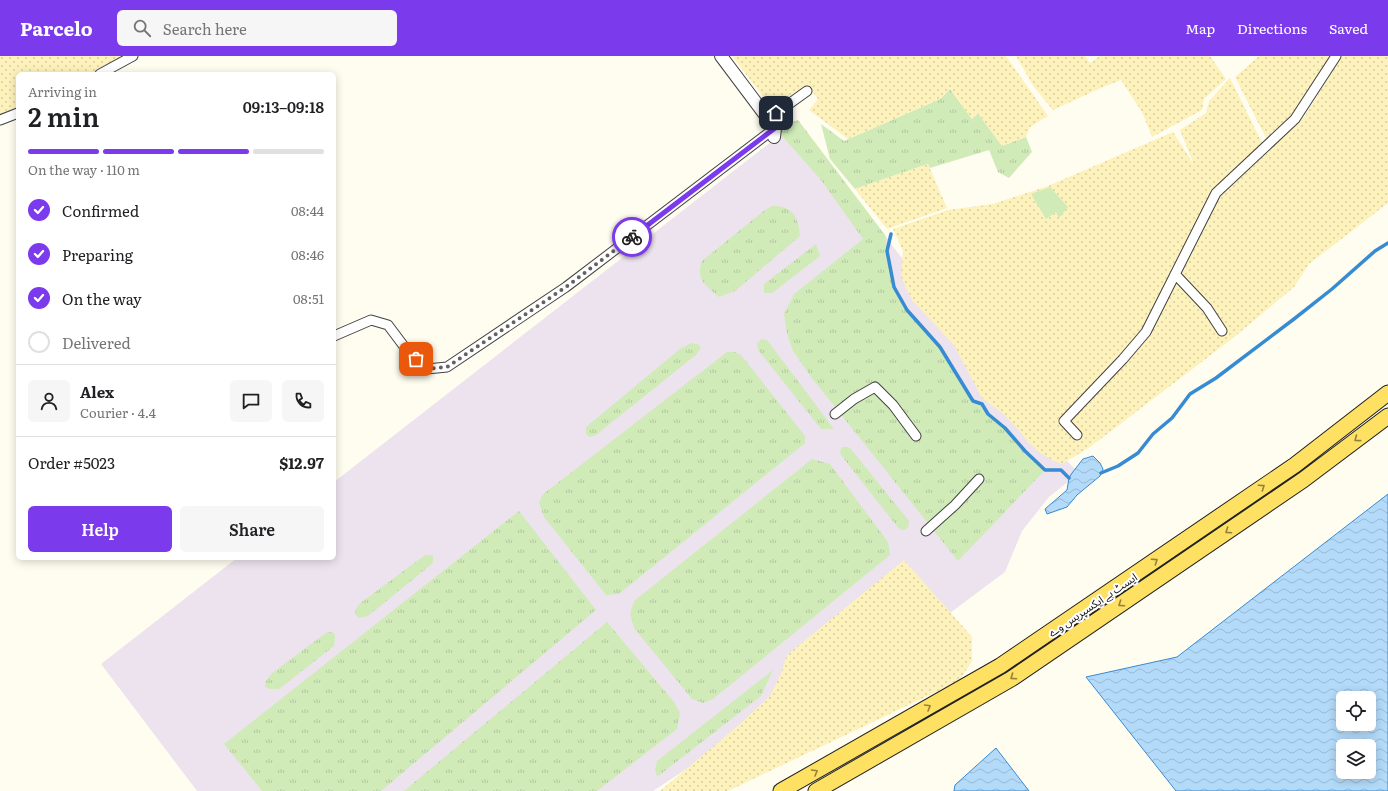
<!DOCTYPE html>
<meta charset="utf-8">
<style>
:root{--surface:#fff;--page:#f6f6f6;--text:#202124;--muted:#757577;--line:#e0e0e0;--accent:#7c3aed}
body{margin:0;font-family:Literata,"Noto Sans Arabic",serif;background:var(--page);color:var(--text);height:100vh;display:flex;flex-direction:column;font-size:15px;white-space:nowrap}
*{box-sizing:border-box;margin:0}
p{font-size:13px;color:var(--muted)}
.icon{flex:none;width:22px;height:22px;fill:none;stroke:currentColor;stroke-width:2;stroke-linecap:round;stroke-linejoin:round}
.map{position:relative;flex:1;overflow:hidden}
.sheet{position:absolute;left:16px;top:16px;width:320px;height:488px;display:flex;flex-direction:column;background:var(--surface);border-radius:6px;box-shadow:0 2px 10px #0003}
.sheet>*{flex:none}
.buttons{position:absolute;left:1336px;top:635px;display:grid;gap:8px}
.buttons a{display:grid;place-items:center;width:40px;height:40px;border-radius:6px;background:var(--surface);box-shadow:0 2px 10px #0003;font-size:20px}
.pin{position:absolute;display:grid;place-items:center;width:34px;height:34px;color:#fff;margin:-17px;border-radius:8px;box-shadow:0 2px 6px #0006}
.courier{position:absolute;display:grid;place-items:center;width:40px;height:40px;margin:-20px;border:3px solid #7c3aed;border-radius:50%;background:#fff;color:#222;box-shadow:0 1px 5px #0007}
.headline em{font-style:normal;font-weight:600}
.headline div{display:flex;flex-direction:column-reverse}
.headline{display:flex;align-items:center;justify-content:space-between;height:68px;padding:0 12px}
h1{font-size:26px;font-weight:600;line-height:30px}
.bar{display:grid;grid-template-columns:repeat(4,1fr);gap:6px 4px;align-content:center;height:48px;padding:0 12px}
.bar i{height:5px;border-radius:3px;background:var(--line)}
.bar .selected{background:var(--accent)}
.bar p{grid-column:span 4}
.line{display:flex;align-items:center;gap:10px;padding:0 12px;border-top:1px solid var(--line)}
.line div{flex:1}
.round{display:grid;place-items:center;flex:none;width:42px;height:42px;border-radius:6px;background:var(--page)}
ol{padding:0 12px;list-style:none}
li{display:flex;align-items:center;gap:12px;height:44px}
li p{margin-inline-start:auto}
li .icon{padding:4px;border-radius:50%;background:var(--accent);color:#fff;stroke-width:4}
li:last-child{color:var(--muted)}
li i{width:22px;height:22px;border:2px solid var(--line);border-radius:50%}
.button{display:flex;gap:8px;margin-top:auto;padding:8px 12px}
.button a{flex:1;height:46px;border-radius:6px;background:var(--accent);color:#fff;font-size:16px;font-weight:600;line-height:46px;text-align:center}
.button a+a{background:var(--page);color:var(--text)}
header{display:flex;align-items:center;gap:24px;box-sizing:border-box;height:56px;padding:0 20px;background:var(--accent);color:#fff}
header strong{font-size:19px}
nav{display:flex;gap:22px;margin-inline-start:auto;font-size:14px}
.search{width:280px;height:36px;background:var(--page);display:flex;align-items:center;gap:10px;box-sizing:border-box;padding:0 14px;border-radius:6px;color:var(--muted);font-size:15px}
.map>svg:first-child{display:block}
.industrial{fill:#ede3ee}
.grass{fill:url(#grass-tufts)}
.sand{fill:url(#sand-dots)}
.park{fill:#d0ebb8}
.water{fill:url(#water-waves);stroke:#368bd3;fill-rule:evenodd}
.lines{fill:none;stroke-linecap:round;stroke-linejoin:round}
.stream{stroke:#368bd3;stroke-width:3.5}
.minor-casing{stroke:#424242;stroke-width:11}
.tertiary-casing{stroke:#424242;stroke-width:14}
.primary-casing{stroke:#202020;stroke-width:17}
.minor{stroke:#fff;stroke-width:9}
.tertiary{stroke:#fff;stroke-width:12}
.primary{stroke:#fee162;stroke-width:15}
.oneway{stroke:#92823d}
.done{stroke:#63625e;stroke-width:4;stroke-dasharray:0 7.2}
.route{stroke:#7c3aed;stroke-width:5}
.labels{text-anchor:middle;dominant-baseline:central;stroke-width:4;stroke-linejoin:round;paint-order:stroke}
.street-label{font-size:11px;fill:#0f0f0f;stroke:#fff}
</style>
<header>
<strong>Parcelo</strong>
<div class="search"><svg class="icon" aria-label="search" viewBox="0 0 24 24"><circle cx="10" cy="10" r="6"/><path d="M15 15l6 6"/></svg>Search here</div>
<nav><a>Map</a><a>Directions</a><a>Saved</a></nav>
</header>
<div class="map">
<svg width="1388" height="735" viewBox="0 0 1388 735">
<defs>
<pattern id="grass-tufts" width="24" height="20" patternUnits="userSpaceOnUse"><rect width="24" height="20" fill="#d0ebb8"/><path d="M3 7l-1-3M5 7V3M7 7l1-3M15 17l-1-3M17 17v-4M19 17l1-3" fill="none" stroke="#b1c89d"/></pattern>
<pattern id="sand-dots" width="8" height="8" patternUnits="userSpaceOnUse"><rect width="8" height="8" fill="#fdf2bb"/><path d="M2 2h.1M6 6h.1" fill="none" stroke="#d8cea0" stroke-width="1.8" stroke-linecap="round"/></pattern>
<pattern id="water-waves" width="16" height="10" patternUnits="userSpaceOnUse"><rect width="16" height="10" fill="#b3daf9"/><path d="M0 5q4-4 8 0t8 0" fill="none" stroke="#99bad4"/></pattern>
</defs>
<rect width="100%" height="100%" fill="#fffdf0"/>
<path class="industrial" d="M785,75L885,179L894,192L1053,391L1079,417L1049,441L1022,475L1005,516L903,592L717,693L653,735H197L101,608L237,502H334V426Z"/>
<path class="grass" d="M950,33L972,63L978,57L1002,90L1026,81L1032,96L1009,122L998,116L989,94L930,112L928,108L855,133L830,103L821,68L844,85L940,43Z
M798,64L885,179L894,231L907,254L940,291L973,345L982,348L988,358L1005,372L1025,395L1045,414L958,505L811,321L793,295L787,278L784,258L794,238L863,183L821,124L775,72Z
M772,150C792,149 799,161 800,180L735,235L719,241C706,230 695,223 702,205L765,154Z
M816,188L820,200L772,237H764V228Z
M761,283L767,284L834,373H821L758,294L757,288Z
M691,287L698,288L701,291L697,298L596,379L589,381L586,378V371L680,293Z
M727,296H735L741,299L805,380V387L619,538L606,539L544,461L539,447L542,439Z
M843,391H848L851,393L905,460L909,465L908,472L903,474L899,473L841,399L840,394Z
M812,403L830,408L888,486L890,499L713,643L703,647L692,643L634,572L630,558L634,545Z
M519,455L596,554L381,735H262L224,688Z
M425,499H433V507L368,560L359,562L355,558L356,553L359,548Z
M607,566L674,646L680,657L677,673L597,735H404Z
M330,576L334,577L335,581L334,590L279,633H270L265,631L266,625L272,617L326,577Z
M773,614L761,640L657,721L655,714L657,705Z"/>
<path class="sand" d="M0,0H133L100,18H18V57L0,64Z
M732,0H1006L1048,60L1030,71L1026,81L1002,90L978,57L972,63L950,33L940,43L848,83L809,54L818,43L807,29L771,51Z
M1016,0H1085L1090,7L1100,0H1210L1226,23L1204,43L1202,54L1152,81L1142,56L1121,24L1103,31L1053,54L1034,31Z
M1259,0H1330L1294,58L1266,82L1235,21Z
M1342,0H1388V147L1309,208L1294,231L1233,282L1090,391L1062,408L1052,404L1039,396L1027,385L1018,373L1001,356L982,342L954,289L912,244L901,221L903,195L893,173L948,154L993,148L1048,130L1173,76L1194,109L1180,74L1206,57L1209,45L1230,22L1263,89L1223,137L1304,61Z
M928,108L947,152L887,173L855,133Z
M904,504L972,581V605L959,625L728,735H660L739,669L770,640L781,618L787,599Z"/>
<path class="park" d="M1050,131L1068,151L1059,162L1056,156L1046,163L1031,138Z"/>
<path class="water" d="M1093,400L1100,407L1103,413L1100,420L1077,439L1067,451L1047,458L1045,453L1067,434L1069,422L1072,417L1083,403Z
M1388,438V735H1176L1086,621L1177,601ZM1343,642H1369V668H1343ZM1343,690H1369V716H1343Z
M996,692L1029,735H954L955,729Z"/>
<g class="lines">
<path class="stream" d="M891,178L887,195L894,231L907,254L940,291L973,345L982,348L988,358L1005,372L1025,395L1045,414H1061L1069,422
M1101,417L1118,410L1138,397L1153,378L1172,362L1190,338L1216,322L1294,263L1332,233L1375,195L1388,187"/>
<defs>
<path id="minor" d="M100,18L133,0
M768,63L807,35
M0,64L18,57
M1175,218L1207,252L1222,275
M334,280L371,264L388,269L406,293L427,313L447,311L566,231L775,72
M835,358L854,343L875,331L893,349L916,380
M1077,379L1064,365L1123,303L1146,276L1216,137L1295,63L1336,0
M926,475L955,449L979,423"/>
<path id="tertiary" d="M721,0L775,72L774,81"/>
<path id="primary" d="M781,735L1000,610L1022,595L1295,409L1388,337
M816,735L1011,623L1303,424L1388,360"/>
</defs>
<use href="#minor" class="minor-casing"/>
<use href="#tertiary" class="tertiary-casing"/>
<use href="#primary" class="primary-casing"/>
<use href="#minor" class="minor"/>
<use href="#tertiary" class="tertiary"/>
<use href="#primary" class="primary"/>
</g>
<defs><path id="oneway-chevron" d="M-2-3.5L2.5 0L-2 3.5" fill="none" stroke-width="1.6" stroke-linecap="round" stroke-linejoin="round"/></defs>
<g class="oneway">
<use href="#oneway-chevron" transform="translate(1357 383) rotate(143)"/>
<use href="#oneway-chevron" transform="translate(1262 431) rotate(-34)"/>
<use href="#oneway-chevron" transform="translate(1228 475) rotate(146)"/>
<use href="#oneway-chevron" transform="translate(1155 505) rotate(-34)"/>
<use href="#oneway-chevron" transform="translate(1121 548) rotate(146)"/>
<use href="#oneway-chevron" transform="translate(1013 621) rotate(146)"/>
<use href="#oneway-chevron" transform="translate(928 651) rotate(-30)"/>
<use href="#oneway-chevron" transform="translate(815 716) rotate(-30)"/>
</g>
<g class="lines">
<path class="done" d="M416,303L427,313L447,311L566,231L632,181"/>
<path class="route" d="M632,181L775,72L768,63L776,57"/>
</g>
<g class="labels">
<g class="street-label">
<text transform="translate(1092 548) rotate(-34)">ایسٹ بے ایکسپریس وے</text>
</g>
</g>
</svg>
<div class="buttons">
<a><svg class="icon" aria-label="locate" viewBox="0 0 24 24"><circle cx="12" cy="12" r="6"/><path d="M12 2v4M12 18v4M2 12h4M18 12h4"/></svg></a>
<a><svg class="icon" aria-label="layers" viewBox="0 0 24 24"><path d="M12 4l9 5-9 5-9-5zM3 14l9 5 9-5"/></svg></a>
</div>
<div class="pin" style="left:416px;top:303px;background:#ea580c"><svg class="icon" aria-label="bag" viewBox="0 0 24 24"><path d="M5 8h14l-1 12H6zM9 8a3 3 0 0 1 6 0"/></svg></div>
<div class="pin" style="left:776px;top:57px;background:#1f2937"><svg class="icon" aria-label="home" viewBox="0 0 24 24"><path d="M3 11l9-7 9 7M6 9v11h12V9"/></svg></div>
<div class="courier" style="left:632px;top:181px"><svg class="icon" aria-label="bike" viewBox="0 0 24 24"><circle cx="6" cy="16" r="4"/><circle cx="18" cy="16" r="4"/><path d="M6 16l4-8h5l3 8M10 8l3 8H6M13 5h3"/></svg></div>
<section class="sheet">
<div class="headline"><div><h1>2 min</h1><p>Arriving in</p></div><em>09:13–09:18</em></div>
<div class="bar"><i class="selected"></i><i class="selected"></i><i class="selected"></i><i></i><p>On the way · 110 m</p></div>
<ol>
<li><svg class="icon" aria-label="check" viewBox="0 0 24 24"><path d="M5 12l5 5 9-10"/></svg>Confirmed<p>08:44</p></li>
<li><svg class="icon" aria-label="check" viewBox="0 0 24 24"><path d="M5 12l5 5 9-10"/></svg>Preparing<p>08:46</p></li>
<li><svg class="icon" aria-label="check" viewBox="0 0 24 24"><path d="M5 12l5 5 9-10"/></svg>On the way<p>08:51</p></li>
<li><i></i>Delivered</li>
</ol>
<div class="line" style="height:72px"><a class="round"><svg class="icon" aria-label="person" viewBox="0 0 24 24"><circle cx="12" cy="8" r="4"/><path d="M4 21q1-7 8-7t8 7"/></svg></a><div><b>Alex</b><p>Courier · 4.4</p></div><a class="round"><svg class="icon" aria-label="chat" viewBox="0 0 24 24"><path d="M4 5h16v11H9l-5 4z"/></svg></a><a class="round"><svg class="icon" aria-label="phone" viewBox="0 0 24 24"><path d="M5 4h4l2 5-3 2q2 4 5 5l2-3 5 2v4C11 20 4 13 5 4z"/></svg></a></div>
<div class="line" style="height:52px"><div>Order #5023</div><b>$12.97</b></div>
<div class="button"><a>Help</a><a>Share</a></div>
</section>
</div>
